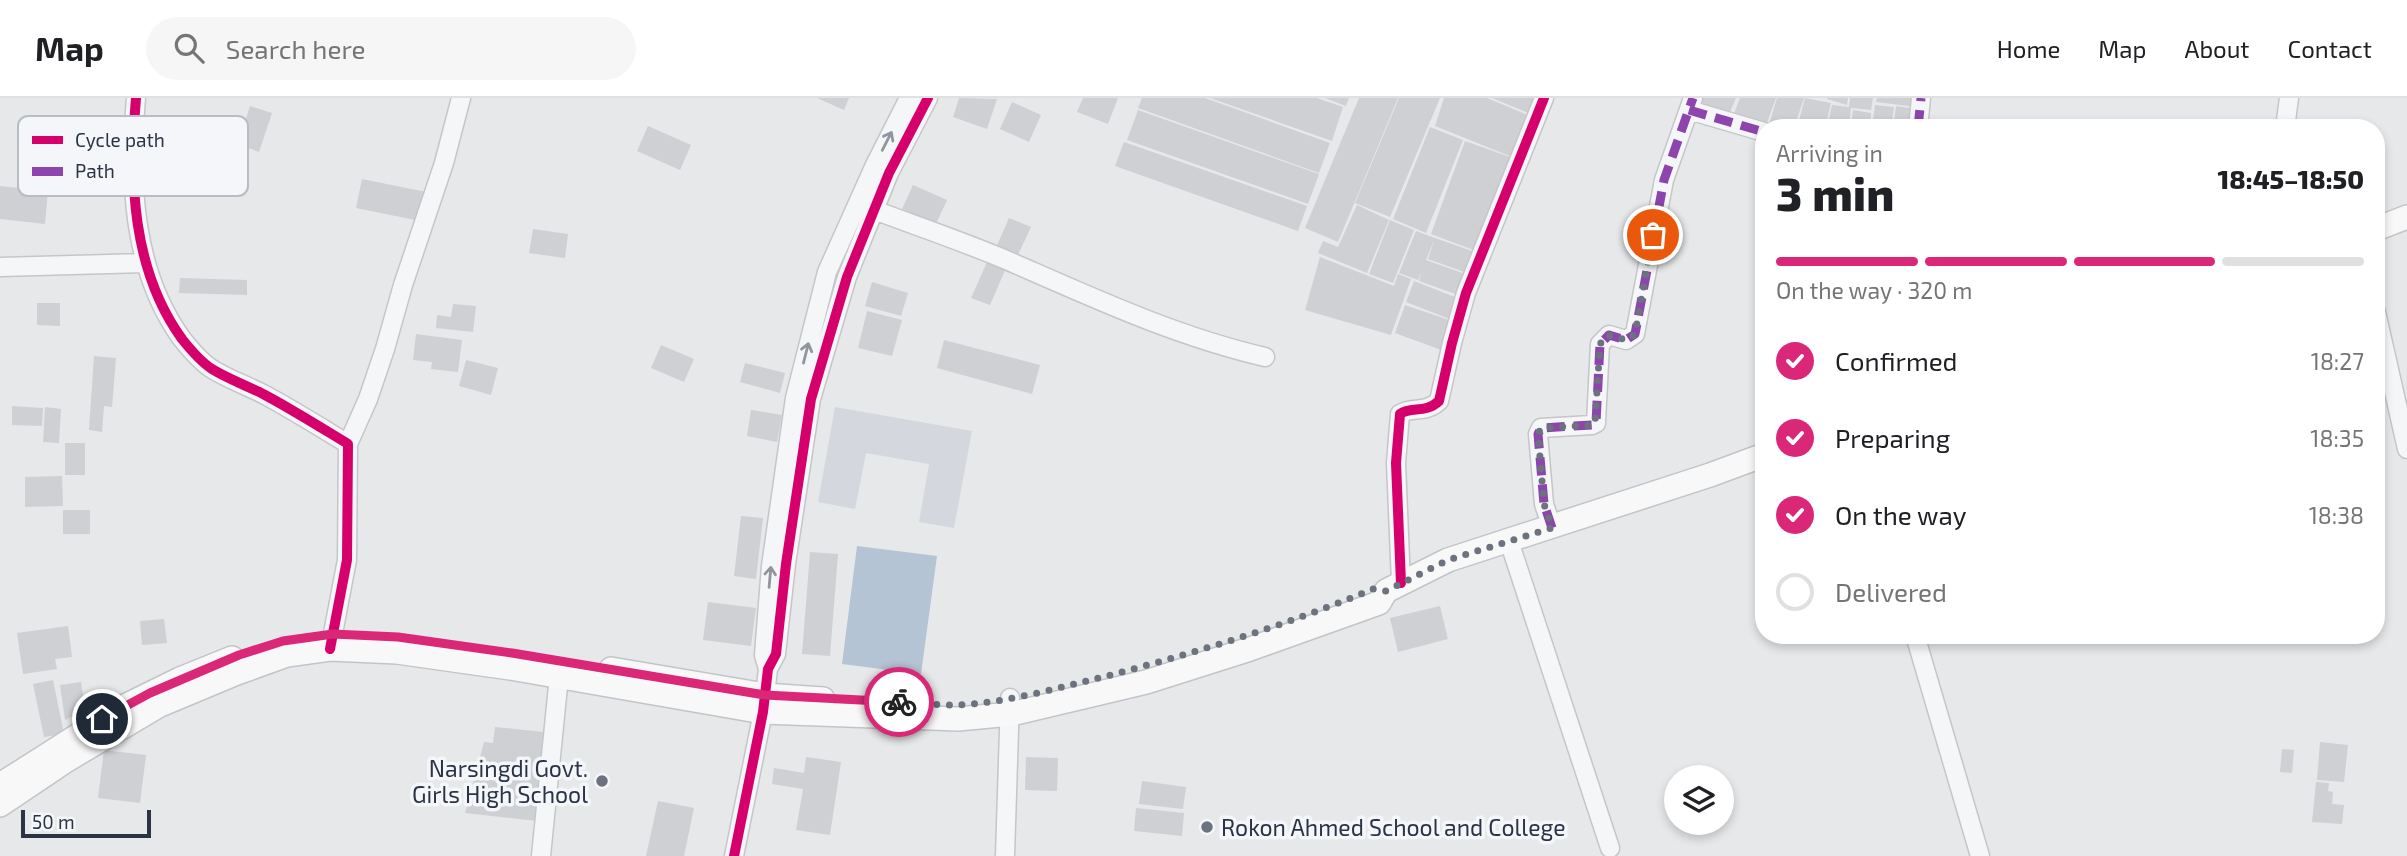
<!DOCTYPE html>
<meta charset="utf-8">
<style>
:root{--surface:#fff;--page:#f6f6f6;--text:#202124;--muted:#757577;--line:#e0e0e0;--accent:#db2777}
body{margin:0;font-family:"Exo 2",sans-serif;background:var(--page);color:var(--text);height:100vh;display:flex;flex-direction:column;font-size:26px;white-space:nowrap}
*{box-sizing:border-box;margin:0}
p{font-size:23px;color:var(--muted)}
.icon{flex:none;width:38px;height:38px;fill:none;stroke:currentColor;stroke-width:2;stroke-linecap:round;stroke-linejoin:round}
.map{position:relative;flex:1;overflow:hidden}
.side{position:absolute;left:1755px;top:21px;width:630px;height:525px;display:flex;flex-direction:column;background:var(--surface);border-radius:28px;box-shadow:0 4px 10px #0003}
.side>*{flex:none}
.buttons{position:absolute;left:1664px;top:667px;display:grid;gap:14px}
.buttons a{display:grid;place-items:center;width:70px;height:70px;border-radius:50%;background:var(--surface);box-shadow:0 4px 10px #0003;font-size:35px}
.scale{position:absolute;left:21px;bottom:18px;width:130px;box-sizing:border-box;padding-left:7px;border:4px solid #2b3445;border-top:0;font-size:19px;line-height:24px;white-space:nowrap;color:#2b3445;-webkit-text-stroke:5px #f4f6f9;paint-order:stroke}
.pin{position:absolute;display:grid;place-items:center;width:60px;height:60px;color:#fff;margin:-30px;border:4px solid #fff;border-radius:50%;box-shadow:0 2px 7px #0007}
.courier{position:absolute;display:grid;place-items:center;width:70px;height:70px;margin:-35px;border:5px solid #db2777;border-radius:50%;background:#fff;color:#222;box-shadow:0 2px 9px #0007}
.overview em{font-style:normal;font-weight:800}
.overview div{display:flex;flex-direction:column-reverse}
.overview{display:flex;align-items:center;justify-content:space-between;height:119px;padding:0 21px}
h1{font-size:46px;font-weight:800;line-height:52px}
.bar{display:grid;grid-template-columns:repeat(4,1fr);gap:10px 7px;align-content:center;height:84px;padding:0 21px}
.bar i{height:9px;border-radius:5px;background:var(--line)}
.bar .selected{background:var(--accent)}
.bar p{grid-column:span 4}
ol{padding:0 21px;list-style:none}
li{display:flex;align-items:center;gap:21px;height:77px}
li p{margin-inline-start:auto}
li .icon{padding:7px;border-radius:50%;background:var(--accent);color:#fff;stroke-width:4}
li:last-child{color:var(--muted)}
li i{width:38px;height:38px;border:4px solid var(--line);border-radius:50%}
header{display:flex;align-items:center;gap:42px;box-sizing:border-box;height:98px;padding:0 35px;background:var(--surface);border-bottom:2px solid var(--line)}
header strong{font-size:33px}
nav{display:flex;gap:38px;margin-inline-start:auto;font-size:24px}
.search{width:490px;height:63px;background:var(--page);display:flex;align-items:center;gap:18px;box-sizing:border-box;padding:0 24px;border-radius:38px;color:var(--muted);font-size:26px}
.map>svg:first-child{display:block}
.built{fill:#d4d7dd}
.water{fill:#b4c4d5}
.building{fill:#ced0d3}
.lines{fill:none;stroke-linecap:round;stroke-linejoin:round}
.minor-casing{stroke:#c4c6c8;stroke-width:21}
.major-casing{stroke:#c2c5c8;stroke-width:26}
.minor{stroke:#f5f6f7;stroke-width:18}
.major{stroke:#f8f8f8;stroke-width:23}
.quiet{stroke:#8e44ad;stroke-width:9;stroke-dasharray:18 9;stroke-linecap:butt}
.cycleway-casing{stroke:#f4f6f9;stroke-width:15}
.cycleway{stroke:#d6006c;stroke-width:10}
.oneway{stroke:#90959e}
.done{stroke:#6c737f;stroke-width:7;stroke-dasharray:0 12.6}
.route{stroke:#db2777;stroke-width:9}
.poi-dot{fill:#6c737f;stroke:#f4f6f9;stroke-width:2.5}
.labels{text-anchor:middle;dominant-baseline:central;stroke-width:7;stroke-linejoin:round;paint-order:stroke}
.poi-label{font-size:23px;fill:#2b3445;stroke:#f4f6f9;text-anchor:end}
.key{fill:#f4f6f9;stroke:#b8bcc3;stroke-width:2}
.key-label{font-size:19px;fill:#2b3445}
</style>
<header>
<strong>Map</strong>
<div class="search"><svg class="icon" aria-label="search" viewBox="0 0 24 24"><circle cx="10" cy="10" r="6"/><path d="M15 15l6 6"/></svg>Search here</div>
<nav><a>Home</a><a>Map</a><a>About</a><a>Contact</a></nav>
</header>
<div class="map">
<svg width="2407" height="758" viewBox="0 0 2407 758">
<rect width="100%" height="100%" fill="#e6e8ea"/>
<path class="built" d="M835,309L972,333L954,430L919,424L929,366L866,355L855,411L818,404Z"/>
<path class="water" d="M857,448L937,458L921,576L842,566Z"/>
<path class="building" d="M817,0H849L844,12Z
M959,0L997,1L987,31L953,19Z
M1083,0H1118L1108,26L1077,14Z
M1142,0H1205L1330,45L1319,75L1138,10Z
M1210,0H1317L1343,9L1332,43Z
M1325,0H1349L1346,8Z
M1359,0H1398L1338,144L1305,130Z
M1399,0H1440L1390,119L1355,105Z
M1444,0H1487L1530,18L1512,59L1435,28Z
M1492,0H1537L1531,16Z
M1694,0H1736L1727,21L1691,6Z
M1740,0H1776L1765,30L1732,21Z
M1777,0H1804L1794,30H1768Z
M1805,0L1831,5L1825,30H1797Z
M1827,0H1848L1847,7L1827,1Z
M1850,0H1873L1871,12L1851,10L1849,30H1827L1832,7L1849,9Z
M1877,0H1918L1917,9L1876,4Z
M1012,4L1041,17L1029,44L1000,31Z
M1875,7L1894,9L1891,30H1872Z
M250,8L272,15L259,54L238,46Z
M1896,8L1916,11L1914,30H1893Z
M1138,12L1319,76L1308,106L1127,42Z
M1853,12L1871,15L1870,30H1851Z
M648,28L691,47L680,72L637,53Z
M1430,29L1463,42L1426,135L1393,121Z
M1465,43L1510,59L1476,153L1431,136Z
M1124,44L1307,108L1298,133L1115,68Z
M362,81L426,94L420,123L356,110Z
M913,87L947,102L936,126L902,111Z
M0,88L48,93L45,126L0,121Z
M1357,107L1389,122L1367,175L1318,155L1323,143L1338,149Z
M1009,120L1031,129L1016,161L995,152Z
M1390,122L1414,132L1393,185L1369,176Z
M533,131L568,136L565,160L529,155Z
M1416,133L1435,140L1426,162L1465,176L1458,197L1419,183L1421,174L1418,182L1399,175Z
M1435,140L1475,154L1467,175L1428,161Z
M1320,159L1394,188L1398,176L1411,181L1391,237L1305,212Z
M988,162L1006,170L990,207L971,200Z
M180,180L247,182V197L179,195Z
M1414,183L1460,201L1452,222L1406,204Z
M872,184L908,195L901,218L865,208Z
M37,205H60V228L37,227Z
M453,206L476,208L473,234L436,230L437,217L451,219Z
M1405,207L1455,224L1444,253L1395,235Z
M867,213L902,222L892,258L858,250Z
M416,236L462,242L458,274L431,271L432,264L413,262Z
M944,242L1040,267L1032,296L937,270Z
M661,247L694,261L684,284L651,270Z
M94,258L116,260L112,309L104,308L102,334L89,332Z
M466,262L498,270L491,297L459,288Z
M745,265L785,275L780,295L740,284Z
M12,308L43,310L42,328L12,327Z
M45,309L61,311L59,345L43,344Z
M751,312L782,317L777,344L747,338Z
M65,345H85V377H65Z
M62,378L63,408L25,409V379Z
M63,412H90V436H63Z
M741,418L763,420L756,481L734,478Z
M810,454L838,456L830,558L802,556Z
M708,504L756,510L751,548L703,542Z
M1440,508L1448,541L1398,554L1390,520Z
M164,521L167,545L142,547L140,523Z
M68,528L72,559L55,561L57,571L23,576L17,535Z
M53,582L64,636L44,639L33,586Z
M81,584L85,612L65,622L60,587Z
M495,629L544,634L537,723L465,715L484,644L493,645Z
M2320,644L2348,647L2344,684L2317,682Z
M2282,651L2294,652L2292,675L2280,674Z
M104,652L146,657L140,705L98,700Z
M806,659L841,664L830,737L796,732L803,691L772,686L774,670L804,675Z
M1026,659L1058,660L1057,693L1025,692Z
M1142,683L1186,689L1183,711L1139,706Z
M2316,684L2329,685L2328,693L2333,694L2332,706L2344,707L2342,726L2312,724Z
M658,703L694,710L684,758H646Z
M1136,710L1184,715L1182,738L1134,733Z"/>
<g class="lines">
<defs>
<path id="minor" d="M136,0C129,82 132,172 182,241C190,251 201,264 212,271C228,281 248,288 265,297C293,312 320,329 348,346L347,462L330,551
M1689,12L1764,34
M1918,30L1921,0
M2285,30L2289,0
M874,112C917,128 961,143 1004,161C1089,198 1174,238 1265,259
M0,169L145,165
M2376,214L2407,351
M348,346L368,301L385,251L403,187L444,65L461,0
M1552,430L1544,406L1538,336L1541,330L1592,327L1596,325L1600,246L1609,237L1626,242L1635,236L1664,82L1693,0
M1509,443L1610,750
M1401,485L1396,365L1400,316C1412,308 1425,316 1439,303L1452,245L1466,195L1544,0
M1915,537L1980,758
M768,571L764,557L771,468L795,300L827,174L875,67L909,0
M541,758L559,578
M734,758L763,614L768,571L776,556L786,466L811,301L847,179L889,75L928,0
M1005,758L1010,600"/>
<path id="major" d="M2376,131L2407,119
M611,571L765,597L823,601
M0,687L121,610L180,581L232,560
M0,707L67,662L158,608L237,575L287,557L330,551L397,554L510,570L763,614L958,621L1011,616L1146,584L1250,551L1379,505L1386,493L1448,462L1710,377L1764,357"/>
</defs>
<use href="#minor" class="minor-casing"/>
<use href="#major" class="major-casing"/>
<use href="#minor" class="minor"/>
<use href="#major" class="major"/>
<path class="quiet" d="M1689,12L1764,34
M1918,30L1921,0
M1552,430L1544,406L1538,336L1541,330L1592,327L1596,325L1600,246L1609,237L1626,242L1635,236L1664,82L1693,0"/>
<defs>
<path id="cycleway" d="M136,0C129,82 132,172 182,241C190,251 201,264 212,271C228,281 248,288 265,297C293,312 320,329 348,346L347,462L330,551
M1401,485L1396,365L1400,316C1412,308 1425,316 1439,303L1452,245L1466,195L1544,0
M734,758L763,614L768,571L776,556L786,466L811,301L847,179L889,75L928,0"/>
</defs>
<use href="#cycleway" class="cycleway-casing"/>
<use href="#cycleway" class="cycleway"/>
</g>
<defs><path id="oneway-shaft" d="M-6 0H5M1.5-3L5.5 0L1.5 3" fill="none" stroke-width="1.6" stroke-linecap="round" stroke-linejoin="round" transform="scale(1.75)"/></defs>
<g class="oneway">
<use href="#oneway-shaft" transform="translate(887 43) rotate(-63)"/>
<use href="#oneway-shaft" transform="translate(806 255) rotate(-76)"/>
<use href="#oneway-shaft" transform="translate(770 479) rotate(-85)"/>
</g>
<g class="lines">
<path class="done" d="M899,604C918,605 938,607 957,607C1005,605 1053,591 1099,580C1191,556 1285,528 1373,491L1386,493L1448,462L1552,430L1544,406L1538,336L1541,330L1592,327L1595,325L1600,246L1608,237L1626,242L1635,236L1653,137"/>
<path class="route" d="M102,621L150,595L239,557L283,543L333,536L398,539L512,555L765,597L899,604"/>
</g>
<g class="poi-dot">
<circle cx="602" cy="683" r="7"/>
<circle cx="1207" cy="729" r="7"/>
</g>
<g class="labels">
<g class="poi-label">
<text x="588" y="670">Narsingdi Govt.<tspan x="588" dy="26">Girls High School</tspan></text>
<text x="1221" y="729" text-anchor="start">Rokon Ahmed School and College</text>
</g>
</g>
<rect x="18" y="18" width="230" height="80" rx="10" class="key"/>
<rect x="32" y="38" width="31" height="8" fill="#d6006c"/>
<rect x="32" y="69" width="31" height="9" fill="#8e44ad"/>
<g class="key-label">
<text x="75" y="49">Cycle path</text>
<text x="75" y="80">Path</text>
</g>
</svg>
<div class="buttons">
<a><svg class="icon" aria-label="layers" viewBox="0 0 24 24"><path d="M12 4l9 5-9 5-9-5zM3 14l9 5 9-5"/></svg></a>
</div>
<div class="scale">50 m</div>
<div class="pin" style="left:1653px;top:137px;background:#ea580c"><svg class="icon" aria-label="bag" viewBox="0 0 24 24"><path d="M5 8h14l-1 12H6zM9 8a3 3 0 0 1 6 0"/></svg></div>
<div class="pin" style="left:102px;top:621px;background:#1f2937"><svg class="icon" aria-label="home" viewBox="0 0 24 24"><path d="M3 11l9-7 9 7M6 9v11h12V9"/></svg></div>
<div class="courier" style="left:899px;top:604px"><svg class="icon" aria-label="bike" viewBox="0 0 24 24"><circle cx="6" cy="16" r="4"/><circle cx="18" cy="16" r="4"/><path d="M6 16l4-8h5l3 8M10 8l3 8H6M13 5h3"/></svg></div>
<section class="side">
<div class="overview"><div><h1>3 min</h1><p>Arriving in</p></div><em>18:45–18:50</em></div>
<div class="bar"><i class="selected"></i><i class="selected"></i><i class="selected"></i><i></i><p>On the way · 320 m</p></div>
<ol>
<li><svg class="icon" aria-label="check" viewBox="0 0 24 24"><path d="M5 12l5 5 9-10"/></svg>Confirmed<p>18:27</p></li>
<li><svg class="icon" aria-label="check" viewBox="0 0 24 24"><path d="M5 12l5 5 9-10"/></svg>Preparing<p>18:35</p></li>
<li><svg class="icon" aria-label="check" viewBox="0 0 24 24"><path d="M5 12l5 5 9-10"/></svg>On the way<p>18:38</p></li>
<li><i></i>Delivered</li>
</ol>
</section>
</div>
